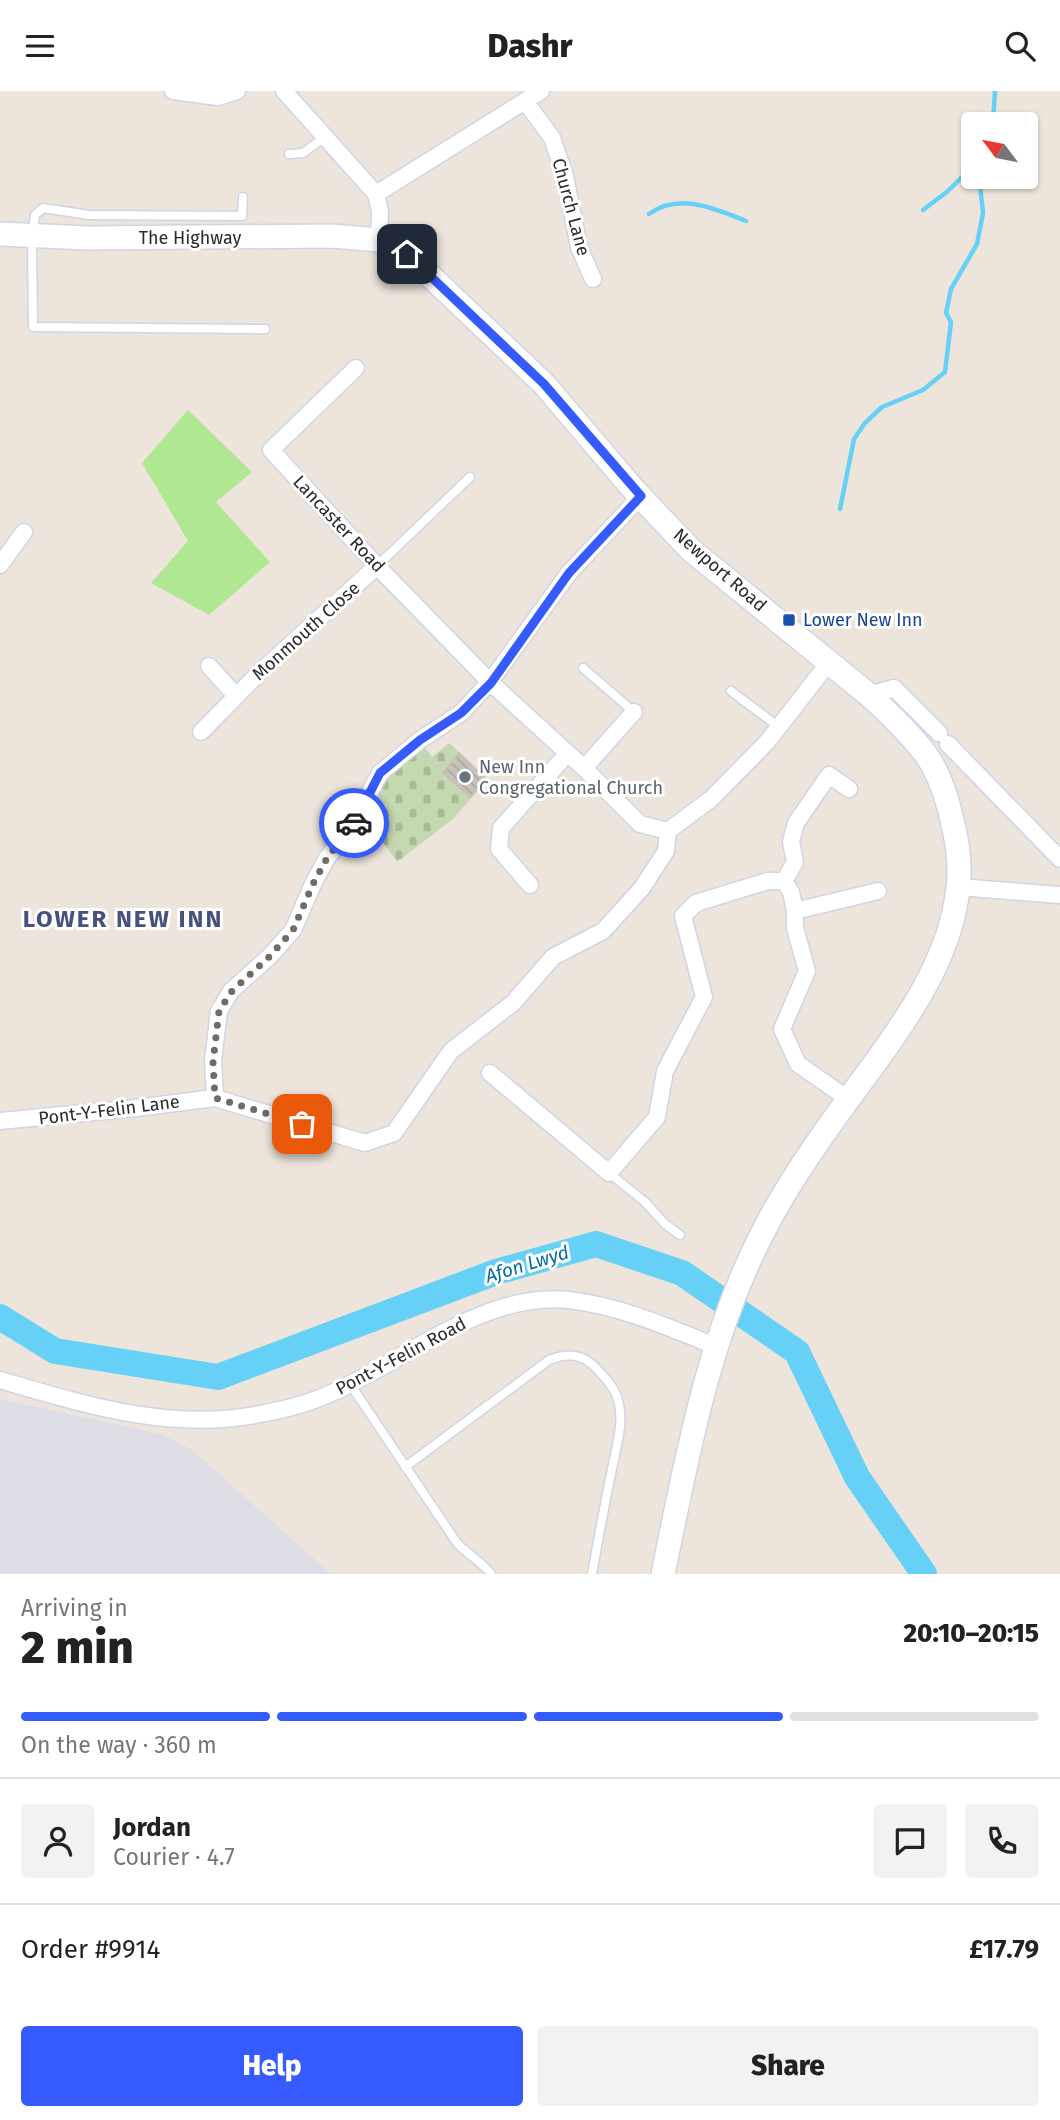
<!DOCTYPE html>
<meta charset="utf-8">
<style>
:root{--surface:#fff;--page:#f2f2f2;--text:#222;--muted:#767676;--line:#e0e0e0;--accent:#355bff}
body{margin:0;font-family:"Fira Sans",sans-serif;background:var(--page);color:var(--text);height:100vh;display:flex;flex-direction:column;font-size:26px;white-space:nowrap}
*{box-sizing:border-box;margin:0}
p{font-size:23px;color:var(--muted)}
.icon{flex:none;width:38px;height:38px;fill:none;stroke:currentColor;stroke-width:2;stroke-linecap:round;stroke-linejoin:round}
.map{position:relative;height:1483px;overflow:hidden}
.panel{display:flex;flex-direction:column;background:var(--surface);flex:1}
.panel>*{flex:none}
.needle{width:46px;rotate:302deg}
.fabs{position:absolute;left:961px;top:21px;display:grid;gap:14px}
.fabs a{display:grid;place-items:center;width:77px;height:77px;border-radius:7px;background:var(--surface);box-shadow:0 2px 5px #0004;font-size:35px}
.pin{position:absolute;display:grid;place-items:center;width:60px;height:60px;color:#fff;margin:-30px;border-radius:14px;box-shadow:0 4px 10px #0006}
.courier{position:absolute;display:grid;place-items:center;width:70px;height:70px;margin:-35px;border:5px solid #355bff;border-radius:50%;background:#fff;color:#222;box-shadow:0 2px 9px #0007}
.head em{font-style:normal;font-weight:800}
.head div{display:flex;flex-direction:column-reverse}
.head{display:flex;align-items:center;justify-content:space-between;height:119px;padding:0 21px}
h1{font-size:46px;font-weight:800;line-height:52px}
.bar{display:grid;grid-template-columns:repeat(4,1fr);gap:10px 7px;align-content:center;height:84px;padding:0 21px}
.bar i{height:9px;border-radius:5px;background:var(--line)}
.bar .active{background:var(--accent)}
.bar p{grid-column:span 4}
.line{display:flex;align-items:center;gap:18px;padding:0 21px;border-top:2px solid var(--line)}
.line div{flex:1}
.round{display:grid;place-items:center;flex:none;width:74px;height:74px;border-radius:7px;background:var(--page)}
.cta{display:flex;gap:14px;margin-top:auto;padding:14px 21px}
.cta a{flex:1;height:80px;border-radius:7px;background:var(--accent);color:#fff;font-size:28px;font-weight:800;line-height:80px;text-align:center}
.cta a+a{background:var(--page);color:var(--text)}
header{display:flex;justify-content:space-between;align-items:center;height:91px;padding:0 21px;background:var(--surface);font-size:32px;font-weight:800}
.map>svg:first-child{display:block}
.industrial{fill:#dedce5}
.grass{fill:#b0e793}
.cemetery{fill:url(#cemetery-stones)}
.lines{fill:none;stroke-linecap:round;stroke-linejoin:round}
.stream{stroke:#67d0f6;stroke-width:4.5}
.river{stroke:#67d0f6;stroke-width:26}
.building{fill:url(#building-back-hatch);stroke:#c8c1b4;stroke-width:2}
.lane-casing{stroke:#d0d4e4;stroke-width:11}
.street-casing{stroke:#d0d4e4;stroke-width:19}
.secondary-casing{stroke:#d0d4e4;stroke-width:26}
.lane{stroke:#fff;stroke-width:8}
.street{stroke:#fff;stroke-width:16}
.secondary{stroke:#fff;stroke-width:23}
.done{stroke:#6e6b68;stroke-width:7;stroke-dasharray:0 12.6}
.route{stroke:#355bff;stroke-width:9}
.transit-dot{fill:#1a4fb4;stroke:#fff;stroke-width:2.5}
.worship-dot{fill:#6b7280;stroke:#fff;stroke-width:2.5}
.labels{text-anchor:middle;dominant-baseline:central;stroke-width:6;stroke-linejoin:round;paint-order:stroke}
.street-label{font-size:18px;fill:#2a2a2a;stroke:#fff}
.transit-label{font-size:18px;fill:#164399;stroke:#fff;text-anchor:start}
.worship-label{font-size:18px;fill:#5b616d;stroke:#fff;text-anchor:start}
.water-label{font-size:19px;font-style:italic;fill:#056da2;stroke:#fff}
.district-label{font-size:24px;font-weight:bold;letter-spacing:2px;fill:#47517d;stroke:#fff}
</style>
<header><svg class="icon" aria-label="menu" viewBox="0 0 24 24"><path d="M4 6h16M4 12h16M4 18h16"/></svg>Dashr<svg class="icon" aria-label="search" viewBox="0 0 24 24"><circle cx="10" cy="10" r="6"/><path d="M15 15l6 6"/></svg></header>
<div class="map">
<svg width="1060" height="1483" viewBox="0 0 1060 1483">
<defs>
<pattern id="cemetery-stones" width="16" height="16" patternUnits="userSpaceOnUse" patternTransform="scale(1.75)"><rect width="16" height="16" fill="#c4d8b1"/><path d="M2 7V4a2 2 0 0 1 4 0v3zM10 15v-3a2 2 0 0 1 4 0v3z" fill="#a9ba98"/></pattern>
<pattern id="building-back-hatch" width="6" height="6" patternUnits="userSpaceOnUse" patternTransform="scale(1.75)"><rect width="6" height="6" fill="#c8c2ba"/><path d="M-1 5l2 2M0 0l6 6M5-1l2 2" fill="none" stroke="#aca7a0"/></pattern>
</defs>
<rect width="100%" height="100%" fill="#ede5db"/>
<path class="industrial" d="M0,1308L161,1343L192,1359L331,1483H0Z"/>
<path class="grass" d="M188,319L252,381L216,411L270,471L209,524L151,492L188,450L142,372Z"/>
<path class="cemetery" d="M420,649L432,666L449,652L487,689L453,728L397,771L361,721L380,682Z"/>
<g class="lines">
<path class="stream" d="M993,33L995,0
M923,119L948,100L973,75
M649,123C680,101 715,118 746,130
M840,418L854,348L865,332L882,316L923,299L945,281L951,231L946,222L951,198L977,153L983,122L980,94L976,86"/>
<path class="river" d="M0,1226L55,1260L218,1286L496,1181L596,1153L682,1182L797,1261L857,1386L924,1483"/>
</g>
<path class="building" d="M459,662L487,689L470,706L443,682Z"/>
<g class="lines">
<defs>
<path id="lane" d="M289,63L303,62L325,46
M243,106L242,125L89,124L43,117L35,124L32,144L33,236L265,238
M377,475L470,386
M583,577L634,621
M731,600L779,636
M609,1082L645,1111L665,1133L680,1144
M350,1293L457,1452C468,1464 481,1470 491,1483
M405,1376L549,1269C568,1261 583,1263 597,1278C605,1287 615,1297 618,1309C625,1332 615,1360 611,1383C604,1416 598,1450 592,1483"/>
<path id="street" d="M173,0L218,6L237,0
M284,0L376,103L380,120L379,149
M525,10L552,47L565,85L579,156L593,188
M376,103L541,0
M356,277L271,359L377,475L490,591L584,677L640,733L668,740
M0,474L24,441
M209,575L236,605
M869,604L894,597L939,642
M201,641L259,582L377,475
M948,653L1060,768
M584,677L634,621
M784,790L791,801L795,820V837L807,880L782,938L798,973L848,1008
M784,790L795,771L791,751L796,732L829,684L849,698
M530,794L499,758L501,737L567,663
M959,796L1060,804
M795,820L878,800
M490,982L609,1082L657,1026L665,980L704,906L683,825L696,812L768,790H784
M215,1007L213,970L219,920L231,900L270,865L293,839L313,793L327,767L353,734L380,682L420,649L461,622L490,591L569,482L641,405
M0,1030L136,1017L215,1007L365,1052L394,1042L451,960L513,912L553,866L603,840L642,797L666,760L668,740L711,708L767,651L830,570
M0,1289C86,1314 174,1342 265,1322C288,1318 315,1310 336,1300C407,1267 487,1200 569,1209C620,1215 668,1236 715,1255"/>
<path id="secondary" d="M0,143L87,147L332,145L379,149L407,163L544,293L634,399L691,459L869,604C890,623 910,642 927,665C940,684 947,707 952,729C957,749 961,776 958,797C950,876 895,944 850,1006C819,1048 788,1092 764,1139C708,1246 687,1366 663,1483"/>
</defs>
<use href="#lane" class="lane-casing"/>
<use href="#street" class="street-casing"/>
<use href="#secondary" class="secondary-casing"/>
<use href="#lane" class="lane"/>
<use href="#street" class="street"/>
<use href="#secondary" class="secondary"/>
</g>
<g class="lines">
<path class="done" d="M302,1033L215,1007L213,971L219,920L232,900L270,865L293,839L313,793L327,767L354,732"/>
<path class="route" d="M354,732L380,682L420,649L461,622L491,592L569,482L641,405L544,293L407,163"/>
</g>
<rect class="transit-dot" x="782" y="522" width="14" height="14" rx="3.5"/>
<circle class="worship-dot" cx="465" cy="686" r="7"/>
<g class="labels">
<g class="street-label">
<text transform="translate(571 116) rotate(75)">Church Lane</text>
<text x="190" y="147">The Highway</text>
<text transform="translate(339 433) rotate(47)">Lancaster Road</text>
<text transform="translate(720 479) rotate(41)">Newport Road</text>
<text transform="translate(306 540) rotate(-42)">Monmouth Close</text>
<text transform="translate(109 1019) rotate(-7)">Pont-Y-Felin Lane</text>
<text transform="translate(401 1265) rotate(-28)">Pont-Y-Felin Road</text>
</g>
<g class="transit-label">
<text x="803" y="529">Lower New Inn</text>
</g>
<g class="worship-label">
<text x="479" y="676">New Inn<tspan x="479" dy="21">Congregational Church</tspan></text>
</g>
<g class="water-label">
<text transform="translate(527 1173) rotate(-17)">Afon Lwyd</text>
</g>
<g class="district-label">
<text x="123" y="828">LOWER NEW INN</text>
</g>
</g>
</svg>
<div class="fabs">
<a><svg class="needle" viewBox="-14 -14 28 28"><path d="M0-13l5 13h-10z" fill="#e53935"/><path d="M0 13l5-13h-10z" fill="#767676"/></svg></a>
</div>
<div class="pin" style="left:302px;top:1033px;background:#ea580c"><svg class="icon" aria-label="bag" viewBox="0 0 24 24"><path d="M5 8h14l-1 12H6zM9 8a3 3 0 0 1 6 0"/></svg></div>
<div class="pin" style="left:407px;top:163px;background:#1f2937"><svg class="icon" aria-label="home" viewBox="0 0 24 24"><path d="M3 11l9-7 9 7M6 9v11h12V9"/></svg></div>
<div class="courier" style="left:354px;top:732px"><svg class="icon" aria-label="car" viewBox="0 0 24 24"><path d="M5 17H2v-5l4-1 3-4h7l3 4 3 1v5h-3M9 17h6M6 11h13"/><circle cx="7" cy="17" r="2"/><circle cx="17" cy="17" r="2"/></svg></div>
</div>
<section class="panel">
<div class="head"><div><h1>2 min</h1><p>Arriving in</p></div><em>20:10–20:15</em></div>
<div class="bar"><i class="active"></i><i class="active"></i><i class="active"></i><i></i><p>On the way · 360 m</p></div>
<div class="line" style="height:126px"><a class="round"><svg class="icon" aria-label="person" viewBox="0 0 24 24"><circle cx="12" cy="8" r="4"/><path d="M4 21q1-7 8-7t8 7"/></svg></a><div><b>Jordan</b><p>Courier · 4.7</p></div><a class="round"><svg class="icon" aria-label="chat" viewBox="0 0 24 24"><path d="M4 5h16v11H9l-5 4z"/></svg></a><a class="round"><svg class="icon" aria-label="phone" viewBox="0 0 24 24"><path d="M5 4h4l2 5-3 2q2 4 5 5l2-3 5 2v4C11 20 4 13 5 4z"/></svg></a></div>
<div class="line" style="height:91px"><div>Order #9914</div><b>£17.79</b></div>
<div class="cta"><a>Help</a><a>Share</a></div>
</section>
